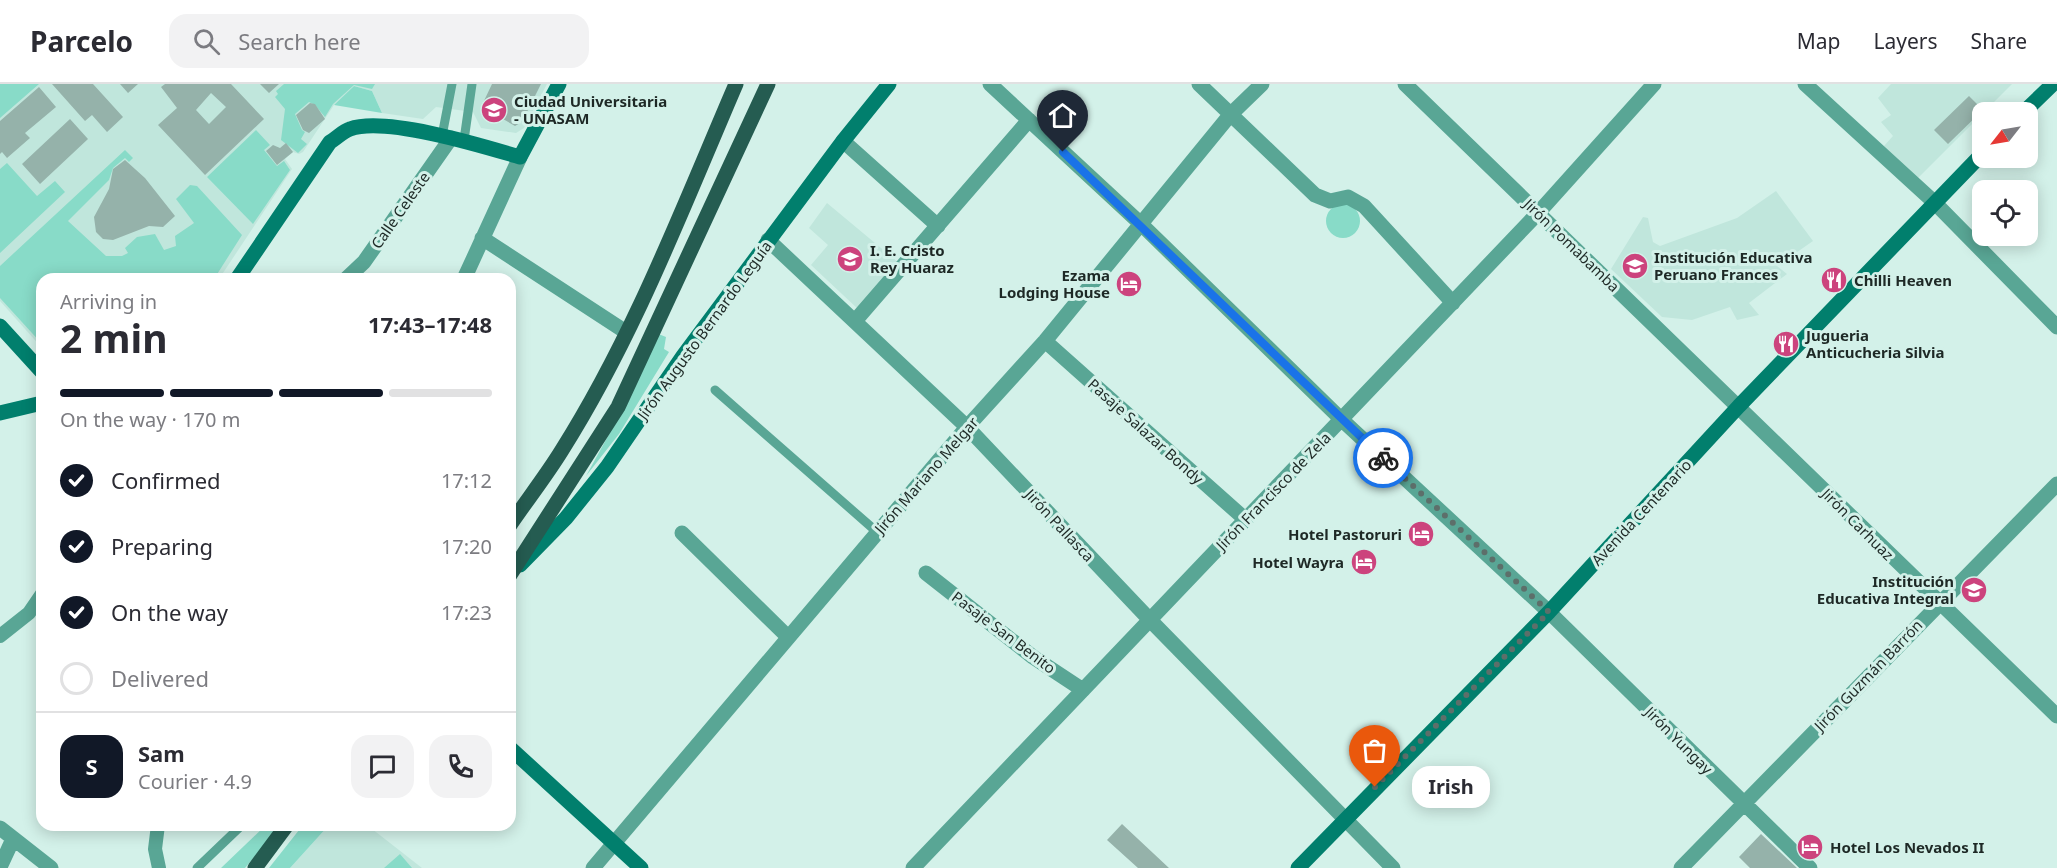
<!DOCTYPE html>
<meta charset="utf-8">
<style>
:root{--surface:#fff;--page:#f2f2f3;--text:#2b2b33;--muted:#7c7c81;--line:#e1e1e2;--accent:#111827}
body{margin:0;font-family:"Noto Sans",sans-serif;background:var(--page);color:var(--text);height:100vh;display:flex;flex-direction:column;font-size:22px;white-space:nowrap}
*{box-sizing:border-box;margin:0}
p{font-size:20px;color:var(--muted)}
.icon{flex:none;width:33px;height:33px;fill:none;stroke:currentColor;stroke-width:2;stroke-linecap:round;stroke-linejoin:round}
.map{position:relative;flex:1;overflow:hidden}
.drawer{position:absolute;left:36px;top:189px;width:480px;height:558px;display:flex;flex-direction:column;background:var(--surface);border-radius:18px;box-shadow:0 3px 15px #0003}
.drawer>*{flex:none}
.needle{width:39px;rotate:239deg}
.tools{position:absolute;left:1972px;top:18px;display:grid;gap:12px}
.tools a{display:grid;place-items:center;width:66px;height:66px;border-radius:12px;background:var(--surface);box-shadow:0 3px 15px #0003;font-size:30px}
.pin{position:absolute;display:grid;place-items:center;width:51px;height:51px;color:#fff;margin:-62px -26px;border-radius:50% 50% 50% 0;rotate:-45deg;box-shadow:0 0 6px #0007}
.pin .icon{rotate:45deg}
.courier{position:absolute;display:grid;place-items:center;width:60px;height:60px;margin:-30px;border:4px solid #1a73e8;border-radius:50%;background:#fff;color:#222;box-shadow:0 2px 8px #0007}
.bubble{position:absolute;height:42px;border-radius:18px;background:var(--surface);box-shadow:0 3px 15px #0003;font-size:20px;font-weight:700;line-height:42px;text-align:center}
.overview em{font-style:normal;font-weight:700}
.overview div{display:flex;flex-direction:column-reverse}
.overview{display:flex;align-items:center;justify-content:space-between;height:102px;padding:0 24px}
h1{font-size:39px;font-weight:700;line-height:45px}
.bar{display:grid;grid-template-columns:repeat(4,1fr);gap:9px 6px;align-content:center;height:72px;padding:0 24px}
.bar i{height:8px;border-radius:4px;background:var(--line)}
.bar .current{background:var(--accent)}
.bar p{grid-column:span 4}
.line{display:flex;align-items:center;gap:15px;padding:0 24px;border-top:2px solid var(--line)}
.line div{flex:1}
.round{display:grid;place-items:center;flex:none;width:63px;height:63px;border-radius:18px;background:var(--page)}
ol{padding:0 24px;list-style:none}
li{display:flex;align-items:center;gap:18px;height:66px}
li p{margin-inline-start:auto}
li .icon{padding:6px;border-radius:50%;background:var(--accent);color:#fff;stroke-width:4}
li:last-child{color:var(--muted)}
li i{width:33px;height:33px;border:3px solid var(--line);border-radius:50%}
header{display:flex;align-items:center;gap:36px;box-sizing:border-box;height:84px;padding:0 30px;background:var(--surface);border-bottom:2px solid var(--line)}
header strong{font-size:28px}
nav{display:flex;gap:33px;margin-inline-start:auto;font-size:21px}
.search{width:420px;height:54px;background:var(--page);display:flex;align-items:center;gap:15px;box-sizing:border-box;padding:0 21px;border-radius:18px;color:var(--muted);font-size:22px}
.map>svg:first-child{display:block}
.built{fill:#c0e6dc}
.green{fill:#88dbc8}
.building{fill:#95b2aa;fill-rule:evenodd}
.lines{fill:none;stroke-linecap:round;stroke-linejoin:round}
.service{stroke:#59a695;stroke-width:9}
.pedestrian{stroke:#59a695;stroke-width:14}
.minor{stroke:#59a695;stroke-width:15}
.secondary{stroke:#017f6d;stroke-width:15}
.primary{stroke:#255c51;stroke-width:15}
.done{stroke:#5d6f6a;stroke-width:6;stroke-dasharray:0 10.8}
.route{stroke:#1a73e8;stroke-width:8}
.labels{text-anchor:middle;dominant-baseline:central;stroke-width:6;stroke-linejoin:round;paint-order:stroke}
.poi-label{font-size:15px;font-weight:bold;fill:#1e2926;stroke:#d3f1e9;text-anchor:start}
.street-label{font-size:15px;fill:#1e2926;stroke:#d3f1e9}
</style>
<header>
<strong>Parcelo</strong>
<div class="search"><svg class="icon" aria-label="search" viewBox="0 0 24 24"><circle cx="10" cy="10" r="6"/><path d="M15 15l6 6"/></svg>Search here</div>
<nav><a>Map</a><a>Layers</a><a>Share</a></nav>
</header>
<div class="map">
<svg width="2057" height="784" viewBox="0 0 2057 784">
<rect width="100%" height="100%" fill="#d3f1e9"/>
<path class="built" d="M0,0H547L524,44L516,49L481,44L473,28L436,23L423,35L382,29L372,7L354,2L334,21L303,68L299,70L293,68L285,75L292,85L219,195H42V264L0,217Z
M1891,0H2012L1918,94L1883,63L1893,52L1881,38L1891,31L1878,14Z
M1776,107L1813,157L1777,182L1787,190L1749,219L1759,231L1737,236L1730,223L1692,236L1662,233L1611,185L1643,133L1648,134L1653,158L1660,162L1737,134Z
M827,119L899,179L858,225L811,181L828,161L809,144Z
M329,741H367L422,784H290Z"/>
<path class="green" d="M0,0H39L0,34Z
M284,0H375L372,5L354,1L333,20L325,33L315,21L309,18L295,30L302,46L305,48L301,55L307,60L298,69L281,56L285,25L275,13L278,10L276,7Z
M354,2L372,7L382,29L334,21Z
M256,46L270,61L264,66L277,82L284,77L290,86L253,140L207,93Z
M125,66L133,74L129,78L125,74L113,84L109,96L68,137L106,172H122L128,169L125,164L137,153L155,150L164,166L176,162L175,152L194,139L176,115L190,101L197,102L242,151L214,195H42V260L0,214V182Z
M7,79L37,112L55,97L65,108L0,169V85Z
M1326 137a17 17 0 1 1 34 0a17 17 0 1 1-34 0Z
M656,249L666,253L664,265L669,268L619,350L586,392L624,323Z
M266,741H281L245,784H221Z
M303,741H329L290,784H269Z
M400,770L412,784H384Z"/>
<path class="building" d="M52,0H93L123,33L107,48L92,31L85,37Z
M120,0H138L128,9Z
M165,0H231L264,35L205,91L158,41L177,24L161,3ZM211,9L226,23L209,40L196,26Z
M260,0H279L269,9Z
M492,0H541L522,38L515,42L484,24L483,19Z
M39,3L56,23L25,49L30,54L7,74L2,68L0,70V37Z
M1969,12L1983,26L1948,60L1934,46Z
M310,19L315,20L325,35L309,49L303,46L296,31Z
M70,35L88,55L40,100L22,80Z
M286,59L293,68L277,81L266,67L273,61L280,64Z
M125,76L145,94L175,132L163,143L149,142L113,156L103,155L96,148L94,133L109,105L113,85Z
M1122,740L1169,784H1138L1107,756Z
M1761,750L1797,784H1750L1739,773Z"/>
<g class="lines">
<path class="service" d="M442,52L452,0
M464,56L472,0
M715,306L877,448
M197,784L242,741"/>
<path class="pedestrian" d="M0,552L29,529L42,510
M158,741L155,765L159,784"/>
<path class="minor" d="M990,0L1141,140L1341,335L1549,528L1810,784
M1199,0L1315,111L1330,117L1348,113L1364,122L1453,219
M1405,0L2057,632
M1805,0L1934,118L2057,243
M843,57L938,142
M482,154L626,248
M768,156L967,343L1150,536L1393,784
M346,195L364,178L451,54
M464,195L520,73
M855,237L1029,36
M1045,257L1246,436
M682,449L788,553
M926,489L1033,573L1083,606
M0,744L51,784
M0,783L13,755
M593,784L967,343L1045,257L1230,31L1262,0
M913,784L1539,128L1654,0
M1681,784L2057,400"/>
<path class="secondary" d="M2024,28L2053,0
M237,195L330,58C337,54 343,47 350,45C385,32 483,62 520,73L559,0
M0,242L42,288
M0,329L42,319
M520,481L566,434L607,383L683,272L843,57L889,0
M510,664L641,784
M1298,784L1549,528L1739,322L1983,69"/>
<path class="primary" d="M510,441C527,416 546,392 562,366C634,252 683,123 736,0
M510,491L618,323L768,0
M255,784L287,741"/>
</g>
<g class="lines">
<path class="done" d="M1375,703L1549,528L1383,374"/>
<path class="route" d="M1063,68L1383,374"/>
</g>
<defs>
<symbol id="university-disc" viewBox="-11 -11 22 22"><circle r="9.5" fill="#cc437d" stroke="#d3f1e9"/><path d="M0-5L7-2L0 1L-7-2ZM-4 1L0 2.5L4 1V4Q0 6-4 4Z" fill="#fff"/></symbol>
<symbol id="school-disc" viewBox="-11 -11 22 22"><circle r="9.5" fill="#cc437d" stroke="#d3f1e9"/><path d="M0-5L7-2L0 1L-7-2ZM-4 1L0 2.5L4 1V4Q0 6-4 4Z" fill="#fff"/></symbol>
<symbol id="restaurant-disc" viewBox="-11 -11 22 22"><circle r="9.5" fill="#cc437d" stroke="#d3f1e9"/><path d="M-5-6h1v4h1v-4h1v4h1v-4h1v5L-1.5 .5V6h-2V.5L-5-1ZM5-6V6H3V1.5H1.5Q1.5-4 5-6Z" fill="#fff"/></symbol>
<symbol id="hotel-disc" viewBox="-11 -11 22 22"><circle r="9.5" fill="#cc437d" stroke="#d3f1e9"/><path d="M-6-4.5h1.5V1H6V5H4.5V3h-9V5H-6ZM-4 0a1.8 1.8 0 1 1 3.6 0ZM.5 0V-2.5h3Q6-2.5 6 0Z" fill="#fff"/></symbol>
</defs>
<g fill-rule="evenodd">
<use href="#university-disc" x="479" y="11" width="30" height="30"/>
<use href="#school-disc" x="835" y="160" width="30" height="30"/>
<use href="#school-disc" x="1620" y="167" width="30" height="30"/>
<use href="#restaurant-disc" x="1819" y="181" width="30" height="30"/>
<use href="#hotel-disc" x="1114" y="185" width="30" height="30"/>
<use href="#restaurant-disc" x="1771" y="245" width="30" height="30"/>
<use href="#hotel-disc" x="1406" y="435" width="30" height="30"/>
<use href="#hotel-disc" x="1349" y="463" width="30" height="30"/>
<use href="#school-disc" x="1959" y="491" width="30" height="30"/>
<use href="#hotel-disc" x="1795" y="748" width="30" height="30"/>
</g>
<g class="labels">
<g class="poi-label">
<text x="514" y="17">Ciudad Universitaria<tspan x="514" dy="17">- UNASAM</tspan></text>
<text x="870" y="166">I. E. Cristo<tspan x="870" dy="17">Rey Huaraz</tspan></text>
<text x="1654" y="173">Institución Educativa<tspan x="1654" dy="17">Peruano Frances</tspan></text>
<text x="1110" y="191" text-anchor="end">Ezama<tspan x="1110" dy="17">Lodging House</tspan></text>
<text x="1854" y="196">Chilli Heaven</text>
<text x="1806" y="251">Jugueria<tspan x="1806" dy="17">Anticucheria Silvia</tspan></text>
<text x="1402" y="450" text-anchor="end">Hotel Pastoruri</text>
<text x="1344" y="478" text-anchor="end">Hotel Wayra</text>
<text x="1954" y="497" text-anchor="end">Institución<tspan x="1954" dy="17">Educativa Integral</tspan></text>
<text x="1830" y="763">Hotel Los Nevados II</text>
</g>
<g class="street-label">
<text transform="translate(400 126) rotate(-55)">Calle Celeste</text>
<text transform="translate(1572 161) rotate(44)">Jirón Pomabamba</text>
<text transform="translate(704 246) rotate(-54)">Jirón Augusto Bernardo Leguía</text>
<text transform="translate(1146 347) rotate(42)">Pasaje Salazar Bondy</text>
<text transform="translate(926 391) rotate(-49)">Jirón Mariano Melgar</text>
<text transform="translate(1273 407) rotate(-46)">Jirón Francisco de Zela</text>
<text transform="translate(1641 428) rotate(-47)">Avenida Centenario</text>
<text transform="translate(1858 440) rotate(45)">Jirón Carhuaz</text>
<text transform="translate(1060 441) rotate(47)">Jirón Pallasca</text>
<text transform="translate(1004 548) rotate(37)">Pasaje San Benito</text>
<text transform="translate(1868 591) rotate(-46)">Jirón Guzmán Barrón</text>
<text transform="translate(1679 656) rotate(45)">Jirón Yungay</text>
</g>
</g>
</svg>
<div class="tools">
<a><svg class="needle" viewBox="-14 -14 28 28"><path d="M0-13l5 13h-10z" fill="#e53935"/><path d="M0 13l5-13h-10z" fill="#7c7c81"/></svg></a>
<a><svg class="icon" aria-label="locate" viewBox="0 0 24 24"><circle cx="12" cy="12" r="6"/><path d="M12 2v4M12 18v4M2 12h4M18 12h4"/></svg></a>
</div>
<div class="pin" style="left:1375px;top:703px;background:#ea580c"><svg class="icon" aria-label="bag" viewBox="0 0 24 24"><path d="M5 8h14l-1 12H6zM9 8a3 3 0 0 1 6 0"/></svg></div>
<div class="pin" style="left:1063px;top:68px;background:#1f2937"><svg class="icon" aria-label="home" viewBox="0 0 24 24"><path d="M3 11l9-7 9 7M6 9v11h12V9"/></svg></div>
<div class="courier" style="left:1383px;top:374px"><svg class="icon" aria-label="bike" viewBox="0 0 24 24"><circle cx="6" cy="16" r="4"/><circle cx="18" cy="16" r="4"/><path d="M6 16l4-8h5l3 8M10 8l3 8H6M13 5h3"/></svg></div>
<div class="bubble" style="left:1412px;top:682px;width:78px">Irish</div>
<section class="drawer">
<div class="overview"><div><h1>2 min</h1><p>Arriving in</p></div><em>17:43–17:48</em></div>
<div class="bar"><i class="current"></i><i class="current"></i><i class="current"></i><i></i><p>On the way · 170 m</p></div>
<ol>
<li><svg class="icon" aria-label="check" viewBox="0 0 24 24"><path d="M5 12l5 5 9-10"/></svg>Confirmed<p>17:12</p></li>
<li><svg class="icon" aria-label="check" viewBox="0 0 24 24"><path d="M5 12l5 5 9-10"/></svg>Preparing<p>17:20</p></li>
<li><svg class="icon" aria-label="check" viewBox="0 0 24 24"><path d="M5 12l5 5 9-10"/></svg>On the way<p>17:23</p></li>
<li><i></i>Delivered</li>
</ol>
<div class="line" style="height:108px"><b class="round" style="background:var(--accent);color:#fff">S</b><div><b>Sam</b><p>Courier · 4.9</p></div><a class="round"><svg class="icon" aria-label="chat" viewBox="0 0 24 24"><path d="M4 5h16v11H9l-5 4z"/></svg></a><a class="round"><svg class="icon" aria-label="phone" viewBox="0 0 24 24"><path d="M5 4h4l2 5-3 2q2 4 5 5l2-3 5 2v4C11 20 4 13 5 4z"/></svg></a></div>
</section>
</div>
